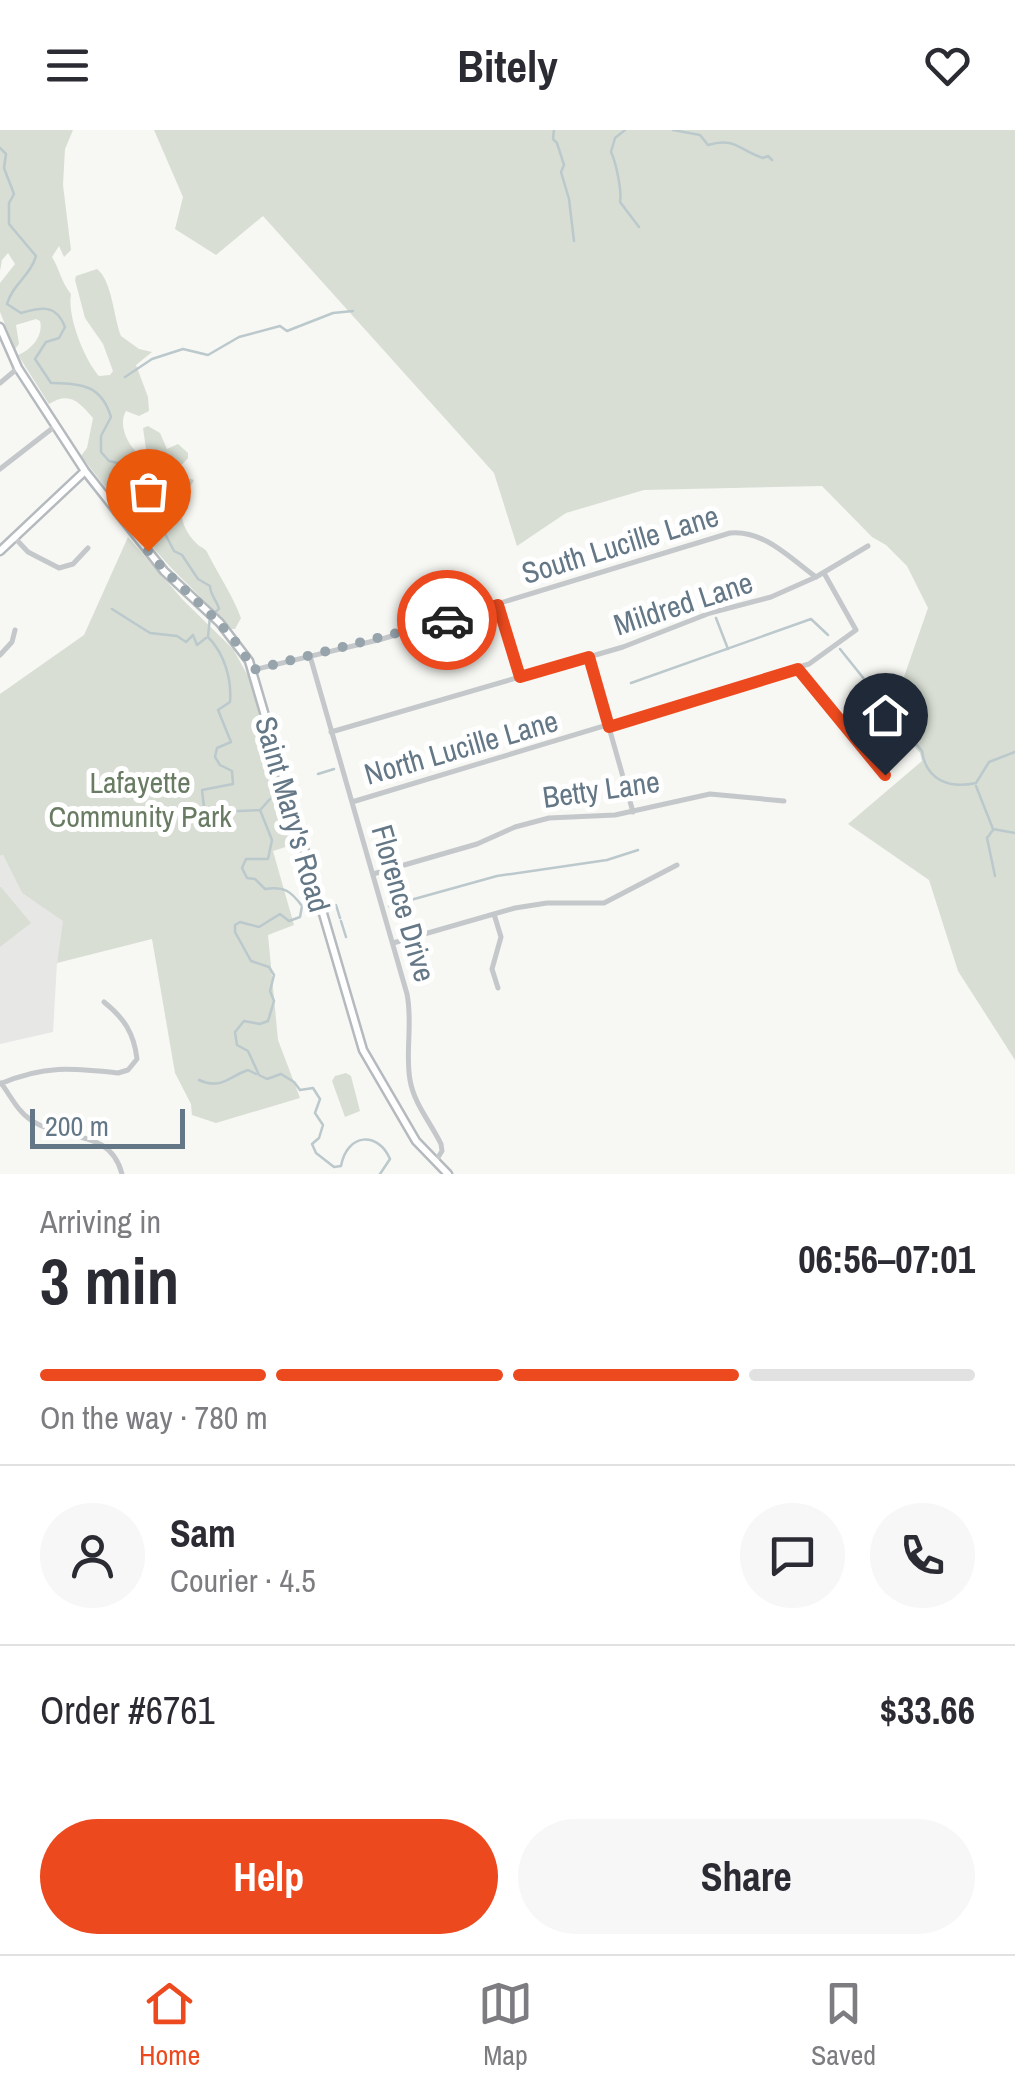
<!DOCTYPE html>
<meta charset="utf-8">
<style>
:root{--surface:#fff;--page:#f7f7f7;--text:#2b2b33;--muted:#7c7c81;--line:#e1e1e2;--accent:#ec4a1e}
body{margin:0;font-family:"Archivo Narrow",sans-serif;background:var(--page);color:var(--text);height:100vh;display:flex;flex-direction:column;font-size:38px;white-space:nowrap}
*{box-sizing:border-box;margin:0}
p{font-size:32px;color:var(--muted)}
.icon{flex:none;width:55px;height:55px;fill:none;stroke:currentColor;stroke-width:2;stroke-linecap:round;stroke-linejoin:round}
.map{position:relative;height:1044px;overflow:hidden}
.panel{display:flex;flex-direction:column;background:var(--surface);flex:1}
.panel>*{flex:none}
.scale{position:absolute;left:30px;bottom:25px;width:155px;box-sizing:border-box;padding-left:10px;border:5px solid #647786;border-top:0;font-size:28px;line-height:35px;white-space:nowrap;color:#647786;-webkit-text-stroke:8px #fff;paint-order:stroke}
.pin{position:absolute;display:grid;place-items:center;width:85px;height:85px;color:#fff;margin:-102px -42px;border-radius:50% 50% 50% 0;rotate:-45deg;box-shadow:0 0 10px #0007}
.pin .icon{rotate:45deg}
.courier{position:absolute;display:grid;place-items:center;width:100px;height:100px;margin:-50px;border:8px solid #ec4a1e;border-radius:50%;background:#fff;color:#222;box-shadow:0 2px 12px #0007}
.overview em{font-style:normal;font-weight:700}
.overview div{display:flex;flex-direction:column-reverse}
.overview{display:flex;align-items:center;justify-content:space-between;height:170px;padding:0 40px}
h1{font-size:65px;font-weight:700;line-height:75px}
.bar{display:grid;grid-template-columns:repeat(4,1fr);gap:15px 10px;align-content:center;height:120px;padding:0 40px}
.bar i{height:12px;border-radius:8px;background:var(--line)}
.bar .selected{background:var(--accent)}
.bar p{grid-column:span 4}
.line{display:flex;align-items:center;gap:25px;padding:0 40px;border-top:2px solid var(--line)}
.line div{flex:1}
.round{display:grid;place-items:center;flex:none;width:105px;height:105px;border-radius:52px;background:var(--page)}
.action{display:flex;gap:20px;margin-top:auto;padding:20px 40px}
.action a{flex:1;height:115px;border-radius:60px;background:var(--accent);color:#fff;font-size:40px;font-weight:700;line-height:115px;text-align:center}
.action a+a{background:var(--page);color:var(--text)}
header{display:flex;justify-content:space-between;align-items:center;height:130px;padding:0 40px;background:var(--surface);font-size:45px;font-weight:700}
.tab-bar{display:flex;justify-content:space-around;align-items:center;height:140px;border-top:2px solid var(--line);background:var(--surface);font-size:28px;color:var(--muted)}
.tab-bar a{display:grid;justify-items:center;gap:5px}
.tab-bar .selected{color:var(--accent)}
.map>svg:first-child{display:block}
.built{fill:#e7e8e6}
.green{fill:#d8ded4}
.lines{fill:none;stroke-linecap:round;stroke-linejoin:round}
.stream{stroke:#bbc8cc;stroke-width:2.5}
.secondary-casing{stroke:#b4babe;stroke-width:11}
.street{stroke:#c4c8cb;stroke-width:5}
.secondary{stroke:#fff;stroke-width:6}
.done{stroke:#97a4ac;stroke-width:10;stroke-dasharray:0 18}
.route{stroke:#ec4a1e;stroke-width:12}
.labels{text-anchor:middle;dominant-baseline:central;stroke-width:10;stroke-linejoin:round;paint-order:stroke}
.street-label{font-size:30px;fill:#647786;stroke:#fff}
.park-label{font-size:30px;fill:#697c63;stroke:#fff}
</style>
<header><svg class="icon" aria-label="menu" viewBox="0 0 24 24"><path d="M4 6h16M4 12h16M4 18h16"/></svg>Bitely<svg class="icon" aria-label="heart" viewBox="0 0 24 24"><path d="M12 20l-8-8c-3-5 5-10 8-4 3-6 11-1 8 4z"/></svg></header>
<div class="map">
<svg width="1015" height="1044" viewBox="0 0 1015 1044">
<rect width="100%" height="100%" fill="#f7f7f3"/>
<path class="built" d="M3,725L22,763L64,791L57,833L53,902L0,914V726Z"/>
<path class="green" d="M0,0H73L65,19L63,55L71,120L64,127L59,116L52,127C60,140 61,152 71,164C67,186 84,229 99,246L110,245L113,241L103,214L85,188L75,150L76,146L97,139C112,150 114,189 121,206L139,219L152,222L136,235L148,267L149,281L139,286L126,281C118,294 127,315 139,324L146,319L143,298L148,296L160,303L167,319L178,314L188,323V328L177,340L181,346L194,350C181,372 174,391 197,414C201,418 206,418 208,424C218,444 233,466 241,488L235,499H227C210,472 185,454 164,430C135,397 109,361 81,326L87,318L93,288C79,272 70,261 49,274L18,225C30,221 44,206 40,191L36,189L16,195L19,214L15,219L0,182V153L15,134L8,123L2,130L0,141Z
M154,0H1015V930L958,841L929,750L848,694L922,631L920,623L890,587L928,478L907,436L886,415L872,407L822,356L644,360L566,383L517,416L494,343L263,86L216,125L175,99L183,67Z
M128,407L183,470L233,519L248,546L298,713L273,721L294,795L268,805L278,910L300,968L216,993L192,985L191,974L175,943L152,809L57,833L63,791L22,763L3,725L0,726V564L84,505Z
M1,757L31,793L0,817V757Z
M346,943L351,946L360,981L345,987L332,951L335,946Z"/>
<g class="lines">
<path class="stream" d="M554,0L553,9L557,13L564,35L561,42L569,69L574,111
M625,0L615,8L611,22C616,32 622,61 620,72L639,97
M673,0L700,5L708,15C735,7 739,20 763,28L768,26L772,30
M0,18L6,24L4,38L14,64L9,73V94L36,126C31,145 12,155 7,174L21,183C42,177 56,174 65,197L59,208L46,212L35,229L51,253C81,254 101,254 111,287L101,306V322L109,331L126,335L133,346L130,360L138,370L148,367L156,373L159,392L174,421L182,425L198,449L210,456C210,465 217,470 219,479L210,486L208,507C224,523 232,549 230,572L218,580L231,612L217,618L215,627L220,635L232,641L233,654L202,660L204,677L216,682L260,680L272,710L268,729H246L242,738L247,748L255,749L265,759C284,756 291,761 302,776L300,787L289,791L280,784L259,797L240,792L235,795V802L251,831L269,837L274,845L270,861L274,871L268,891L260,894L244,891L235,902L237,915L248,921L259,945L267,949L281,944L294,952L300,960L313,958L320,969L315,983L323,995L319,1008L312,1014L316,1023L334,1037L341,1036C347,1003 378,1001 390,1029L380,1044
M125,247L152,229L183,219L208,225L239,207L280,196L287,201L333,183L353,181
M112,479L150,503L177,506L186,512L193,505L197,515L206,508
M716,488L728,519
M840,519L922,621C926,650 949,659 976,653L989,632L1015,622
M631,553L811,489L828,505
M318,644L334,639
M976,656L993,699L1015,703
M261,679L270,669
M993,700L987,708L995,746
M336,775L340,788
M389,776L497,746L607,730L638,720
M341,791L346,807
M199,950C221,960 228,947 248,940L256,944"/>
<defs>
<path id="secondary" d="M0,197L18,238L85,341L164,441L220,493L249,531L363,920L416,1011L448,1044
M0,421L85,341"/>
</defs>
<use href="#secondary" class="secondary-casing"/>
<path class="street" d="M0,253L18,238
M0,339L54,297
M14,407L28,422L59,438L73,434L88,418
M498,475L520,547
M0,525L12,512L15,500
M310,526L407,864C413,893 405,922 410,950C414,974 431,993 441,1014L442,1021L437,1029
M589,527L633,682
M798,539L885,645
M253,540L382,509L730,403C763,399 791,429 816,447
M331,602L623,517L710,483L771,467L816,447L868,416
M352,672L809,534L856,500L824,443
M373,744L477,714L515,697L549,688L615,685L710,664L784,671
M494,784L501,807L492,839L498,858
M393,813L515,778L547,773H604L677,735
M1,953C10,965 18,982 31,990C62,1012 110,997 122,1044
M0,954C44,935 72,938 118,943L128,940L137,929C134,903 124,888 104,872"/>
<use href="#secondary" class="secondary"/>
</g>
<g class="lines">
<path class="done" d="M148,421C181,463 230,492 253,540L447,490"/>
<path class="route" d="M447,490L498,475L520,547L589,527L609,597L798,539L885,645"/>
</g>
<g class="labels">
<g class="street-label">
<text transform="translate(620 414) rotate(-17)">South Lucille Lane</text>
<text transform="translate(683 473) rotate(-18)">Mildred Lane</text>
<text transform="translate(461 617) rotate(-16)">North Lucille Lane</text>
<text transform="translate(601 659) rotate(-8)">Betty Lane</text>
<text transform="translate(293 684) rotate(74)">Saint Mary's Road</text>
<text transform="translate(404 773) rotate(74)">Florence Drive</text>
</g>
<g class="park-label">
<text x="140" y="652">Lafayette<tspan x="140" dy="34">Community Park</tspan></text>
</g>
</g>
</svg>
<div class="scale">200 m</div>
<div class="pin" style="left:148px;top:421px;background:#ea580c"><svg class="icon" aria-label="bag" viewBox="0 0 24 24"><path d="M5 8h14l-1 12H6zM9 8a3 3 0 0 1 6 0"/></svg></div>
<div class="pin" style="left:885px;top:645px;background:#1f2937"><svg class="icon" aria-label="home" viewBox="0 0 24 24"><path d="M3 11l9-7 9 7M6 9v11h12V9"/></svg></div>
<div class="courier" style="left:447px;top:490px"><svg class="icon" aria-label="car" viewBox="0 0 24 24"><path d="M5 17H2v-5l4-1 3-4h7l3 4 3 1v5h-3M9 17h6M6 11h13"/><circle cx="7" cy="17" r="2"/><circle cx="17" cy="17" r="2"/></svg></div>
</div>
<section class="panel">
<div class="overview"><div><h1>3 min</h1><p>Arriving in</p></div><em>06:56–07:01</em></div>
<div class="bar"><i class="selected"></i><i class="selected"></i><i class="selected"></i><i></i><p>On the way · 780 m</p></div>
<div class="line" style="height:180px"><a class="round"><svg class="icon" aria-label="person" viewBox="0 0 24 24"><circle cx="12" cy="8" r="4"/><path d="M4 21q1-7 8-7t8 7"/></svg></a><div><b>Sam</b><p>Courier · 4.5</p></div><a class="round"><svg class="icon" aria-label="chat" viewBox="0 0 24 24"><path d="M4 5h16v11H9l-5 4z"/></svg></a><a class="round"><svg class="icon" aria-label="phone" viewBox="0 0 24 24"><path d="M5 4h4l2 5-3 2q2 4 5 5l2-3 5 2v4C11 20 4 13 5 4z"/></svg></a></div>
<div class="line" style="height:130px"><div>Order #6761</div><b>$33.66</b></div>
<div class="action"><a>Help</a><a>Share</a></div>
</section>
<nav class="tab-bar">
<a class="selected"><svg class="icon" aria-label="home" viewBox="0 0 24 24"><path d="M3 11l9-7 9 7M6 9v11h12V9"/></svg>Home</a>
<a><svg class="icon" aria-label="map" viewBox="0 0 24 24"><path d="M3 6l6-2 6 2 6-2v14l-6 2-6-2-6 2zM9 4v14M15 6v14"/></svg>Map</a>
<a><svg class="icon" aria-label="saved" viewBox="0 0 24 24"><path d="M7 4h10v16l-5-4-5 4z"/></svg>Saved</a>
</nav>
